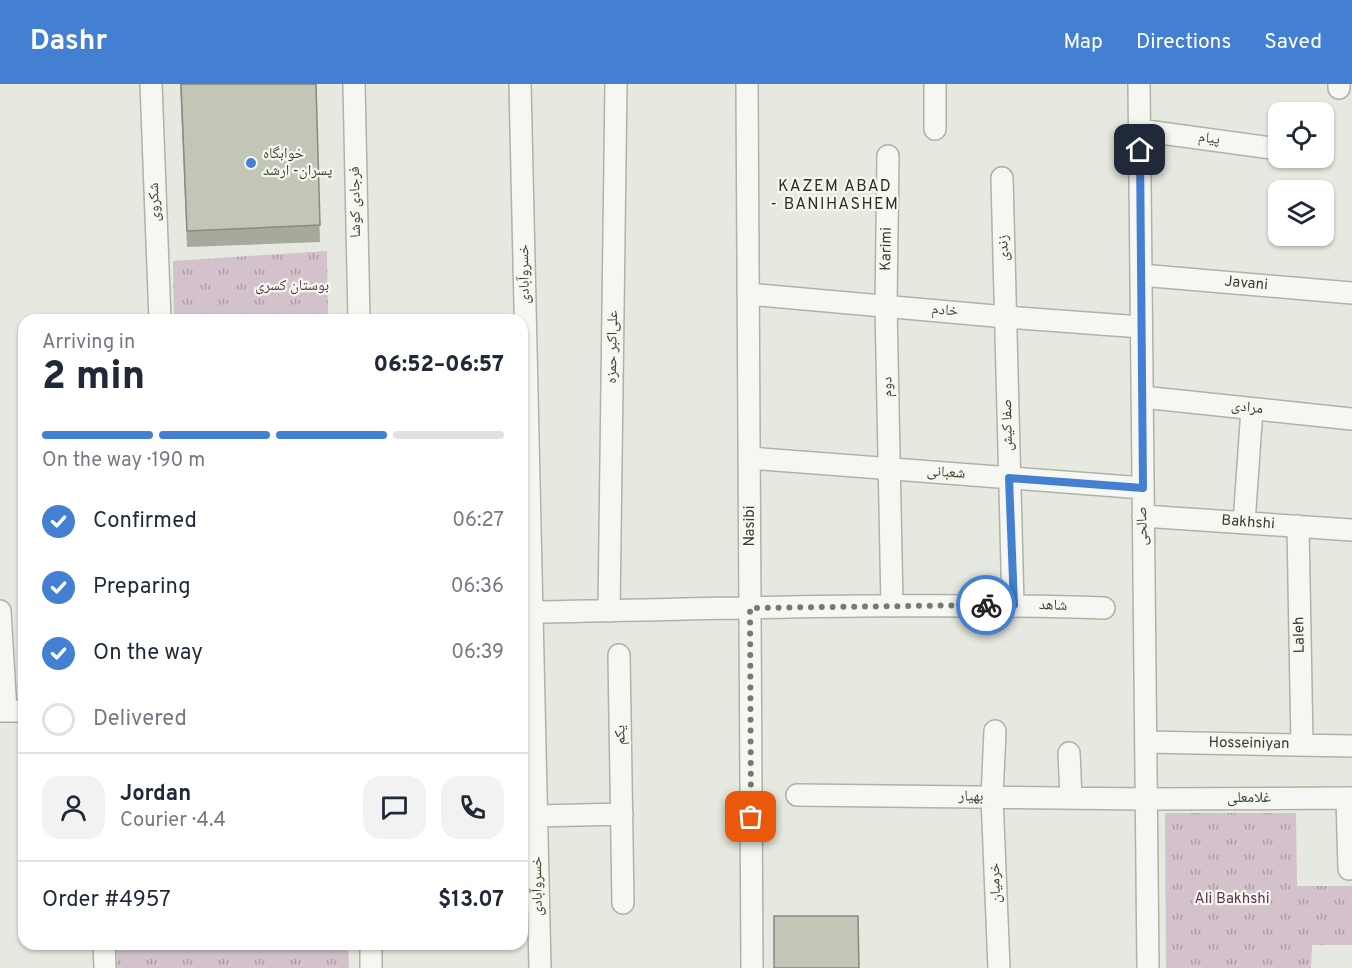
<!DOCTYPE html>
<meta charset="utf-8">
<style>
:root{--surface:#fff;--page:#f2f2f3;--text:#1f2937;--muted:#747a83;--line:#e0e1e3;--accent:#4380d1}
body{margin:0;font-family:Overpass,"Noto Naskh Arabic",sans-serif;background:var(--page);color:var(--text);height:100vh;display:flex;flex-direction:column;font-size:22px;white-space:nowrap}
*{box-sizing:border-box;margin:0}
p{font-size:20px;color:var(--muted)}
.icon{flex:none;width:33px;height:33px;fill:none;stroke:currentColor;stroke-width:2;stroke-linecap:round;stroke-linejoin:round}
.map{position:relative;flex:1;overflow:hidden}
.sheet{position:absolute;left:18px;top:230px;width:510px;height:636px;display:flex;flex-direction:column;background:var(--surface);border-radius:18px;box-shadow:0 2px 4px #0004}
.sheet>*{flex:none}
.controls{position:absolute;left:1268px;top:18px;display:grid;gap:12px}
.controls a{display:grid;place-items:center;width:66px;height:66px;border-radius:12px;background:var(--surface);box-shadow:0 2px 4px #0004;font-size:30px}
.pin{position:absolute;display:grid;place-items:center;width:51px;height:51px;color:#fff;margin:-26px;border-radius:12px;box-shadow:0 3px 9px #0006}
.courier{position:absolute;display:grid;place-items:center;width:60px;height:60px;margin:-30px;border:4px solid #4380d1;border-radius:50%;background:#fff;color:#222;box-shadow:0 2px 8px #0007}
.head em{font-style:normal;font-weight:800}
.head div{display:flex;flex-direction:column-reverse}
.head{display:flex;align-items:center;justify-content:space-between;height:102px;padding:0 24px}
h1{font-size:39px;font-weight:800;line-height:45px}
.bar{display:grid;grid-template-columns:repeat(4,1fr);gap:9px 6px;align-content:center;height:72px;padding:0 24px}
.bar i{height:8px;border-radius:4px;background:var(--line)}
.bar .selected{background:var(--accent)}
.bar p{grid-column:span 4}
.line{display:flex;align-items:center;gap:15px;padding:0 24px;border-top:2px solid var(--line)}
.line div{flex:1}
.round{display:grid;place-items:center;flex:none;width:63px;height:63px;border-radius:18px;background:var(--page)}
ol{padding:0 24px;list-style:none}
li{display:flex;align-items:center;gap:18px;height:66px}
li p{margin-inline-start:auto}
li .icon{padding:6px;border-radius:50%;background:var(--accent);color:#fff;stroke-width:4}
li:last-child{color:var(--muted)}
li i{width:33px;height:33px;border:3px solid var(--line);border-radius:50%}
header{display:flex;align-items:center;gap:36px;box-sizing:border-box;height:84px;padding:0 30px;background:var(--accent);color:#fff}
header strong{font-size:28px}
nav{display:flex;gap:33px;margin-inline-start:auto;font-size:21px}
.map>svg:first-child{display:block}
.park{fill:url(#park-tufts)}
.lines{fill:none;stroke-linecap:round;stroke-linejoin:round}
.minor-casing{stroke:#aeb3a5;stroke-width:24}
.minor{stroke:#f6f7f3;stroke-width:21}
.wall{fill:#a6aa9d}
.building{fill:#c1c6b7;stroke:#878b80;stroke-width:1.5}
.done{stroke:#757c68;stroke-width:6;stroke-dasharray:0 10.8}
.route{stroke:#4380d1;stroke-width:8}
.poi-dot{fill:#4380d1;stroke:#f5f7f0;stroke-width:2}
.labels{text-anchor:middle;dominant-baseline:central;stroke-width:4.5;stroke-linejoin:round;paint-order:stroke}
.street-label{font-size:15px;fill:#384128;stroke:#f5f7f0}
.poi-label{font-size:15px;fill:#384128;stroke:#f5f7f0;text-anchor:start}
.park-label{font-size:15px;fill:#5d3548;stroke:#f5f7f0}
.neighbourhood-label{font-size:16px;letter-spacing:1.5px;fill:#29321b;stroke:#f5f7f0}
</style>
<header>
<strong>Dashr</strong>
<nav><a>Map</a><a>Directions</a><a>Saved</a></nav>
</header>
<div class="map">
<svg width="1352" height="884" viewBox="0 0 1352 884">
<defs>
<pattern id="park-tufts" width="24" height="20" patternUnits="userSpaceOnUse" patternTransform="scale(1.5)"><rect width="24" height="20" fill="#d3c1cb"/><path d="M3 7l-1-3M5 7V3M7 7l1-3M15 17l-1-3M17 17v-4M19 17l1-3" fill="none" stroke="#ac9ea5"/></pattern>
</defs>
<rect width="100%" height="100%" fill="#e6e9e0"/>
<path class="park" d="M327,167L328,235H174L173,177Z
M1165,729H1296L1297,802H1352V861H1312L1311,884H1166Z
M116,860H348L349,884H117Z"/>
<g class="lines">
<defs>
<path id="minor" d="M151,0L160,236
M354,0L359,236
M520,0L540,884
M747,0L752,884
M1139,0L1148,884
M1339,4V0
M935,45V0
M1139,46L1278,65
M888,72L886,222L892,522
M1002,94L1013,521
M1141,191L1352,209
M748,210L1006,233L1141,243
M1142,313L1352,335
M749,374L1143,404
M1143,432L1352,446
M1244,439L1252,325
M1298,442L1302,661
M0,527L6,627
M609,527L616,0
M532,528C723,525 913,518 1104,524
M619,571L623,819
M0,627H24
M995,647L992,713L999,884
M1146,658L1352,662
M1069,669L1071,714
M797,711L1146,715L1352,714
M1347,714L1349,785
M537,732L622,730
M104,860L105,884
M371,860V884"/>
</defs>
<use href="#minor" class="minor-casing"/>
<use href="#minor" class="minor"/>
</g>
<path class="wall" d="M180,0H316L320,158L187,163Z"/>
<path class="building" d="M181,0H316L320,141L187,147Z
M774,832H858L859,884H774Z"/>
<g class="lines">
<path class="done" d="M751,733L750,524L986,521"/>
<path class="route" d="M986,521H1014L1009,394L1143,404L1140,66"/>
</g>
<circle class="poi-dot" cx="251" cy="79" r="6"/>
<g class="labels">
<g class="street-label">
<text transform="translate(1209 55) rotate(8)">پیام</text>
<text transform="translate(155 118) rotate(-92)">شکروی</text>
<text transform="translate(356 118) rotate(-91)">فرجادی کوشا</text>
<text transform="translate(1004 164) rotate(-92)">زندی</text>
<text transform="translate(887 165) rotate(-89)">Karimi</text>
<text transform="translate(525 190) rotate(-91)">خسروآبادی</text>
<text transform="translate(1246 200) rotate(5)">Javani</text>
<text transform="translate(945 227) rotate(5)">خادم</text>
<text transform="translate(613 263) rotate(-89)">علی‌اکبر حمزه</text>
<text transform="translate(888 303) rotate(-91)">دوم</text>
<text transform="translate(1247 324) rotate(6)">مرادی</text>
<text transform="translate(1008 341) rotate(-91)">صفا کیش</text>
<text transform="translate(946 389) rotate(4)">شعبانی</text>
<text transform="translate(1248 439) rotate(4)">Bakhshi</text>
<text transform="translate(750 442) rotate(-90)">Nasibi</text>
<text transform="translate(1143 442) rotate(-91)">صالحی</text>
<text transform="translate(1053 522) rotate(2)">شاهد</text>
<text transform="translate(1300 551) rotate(-91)">Laleh</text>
<text transform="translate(621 651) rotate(-91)">یکم</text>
<text transform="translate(1249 660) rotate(1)">Hosseiniyan</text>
<text transform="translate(971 713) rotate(1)">بهیار</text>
<text x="1249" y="714">غلامعلی</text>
<text transform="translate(996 799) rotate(-92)">خرمیان</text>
<text transform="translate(538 802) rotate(-91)">خسروآبادی</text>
</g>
<g class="poi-label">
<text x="263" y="70">خوابگاه<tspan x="263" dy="17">پسران- ارشد</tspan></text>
</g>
<g class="park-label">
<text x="292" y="202">بوستان کسری</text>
<text x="1232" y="815">Ali Bakhshi</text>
</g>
<g class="neighbourhood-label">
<text x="835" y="103">KAZEM ABAD<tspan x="835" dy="18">- BANIHASHEM</tspan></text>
</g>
</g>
</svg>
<div class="controls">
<a><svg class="icon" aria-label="locate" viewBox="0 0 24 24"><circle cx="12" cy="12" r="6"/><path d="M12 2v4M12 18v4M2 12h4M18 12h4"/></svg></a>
<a><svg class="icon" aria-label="layers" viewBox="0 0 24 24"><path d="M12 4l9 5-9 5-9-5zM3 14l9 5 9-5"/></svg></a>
</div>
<div class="pin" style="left:751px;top:733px;background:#ea580c"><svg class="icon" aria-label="bag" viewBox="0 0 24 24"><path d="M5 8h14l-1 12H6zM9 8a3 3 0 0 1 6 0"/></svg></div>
<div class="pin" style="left:1140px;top:66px;background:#1f2937"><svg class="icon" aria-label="home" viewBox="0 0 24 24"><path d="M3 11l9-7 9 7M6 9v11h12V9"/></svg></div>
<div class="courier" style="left:986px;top:521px"><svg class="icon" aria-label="bike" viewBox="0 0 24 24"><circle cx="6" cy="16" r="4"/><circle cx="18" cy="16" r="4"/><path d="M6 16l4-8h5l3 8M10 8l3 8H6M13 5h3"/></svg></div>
<section class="sheet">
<div class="head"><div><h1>2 min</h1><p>Arriving in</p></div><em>06:52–06:57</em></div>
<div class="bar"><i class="selected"></i><i class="selected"></i><i class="selected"></i><i></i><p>On the way · 190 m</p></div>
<ol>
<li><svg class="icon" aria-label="check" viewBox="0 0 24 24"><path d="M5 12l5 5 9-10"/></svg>Confirmed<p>06:27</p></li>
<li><svg class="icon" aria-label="check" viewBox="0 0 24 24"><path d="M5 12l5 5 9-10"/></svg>Preparing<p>06:36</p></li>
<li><svg class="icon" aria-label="check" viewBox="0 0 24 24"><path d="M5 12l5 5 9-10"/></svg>On the way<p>06:39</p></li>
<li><i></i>Delivered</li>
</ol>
<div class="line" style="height:108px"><a class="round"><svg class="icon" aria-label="person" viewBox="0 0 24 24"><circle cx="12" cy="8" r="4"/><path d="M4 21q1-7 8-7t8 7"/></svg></a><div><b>Jordan</b><p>Courier · 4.4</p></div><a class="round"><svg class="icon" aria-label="chat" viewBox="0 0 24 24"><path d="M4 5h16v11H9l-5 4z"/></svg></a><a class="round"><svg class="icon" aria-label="phone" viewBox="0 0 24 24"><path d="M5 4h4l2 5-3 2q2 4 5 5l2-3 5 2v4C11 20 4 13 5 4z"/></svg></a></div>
<div class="line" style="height:78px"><div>Order #4957</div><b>$13.07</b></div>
</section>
</div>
